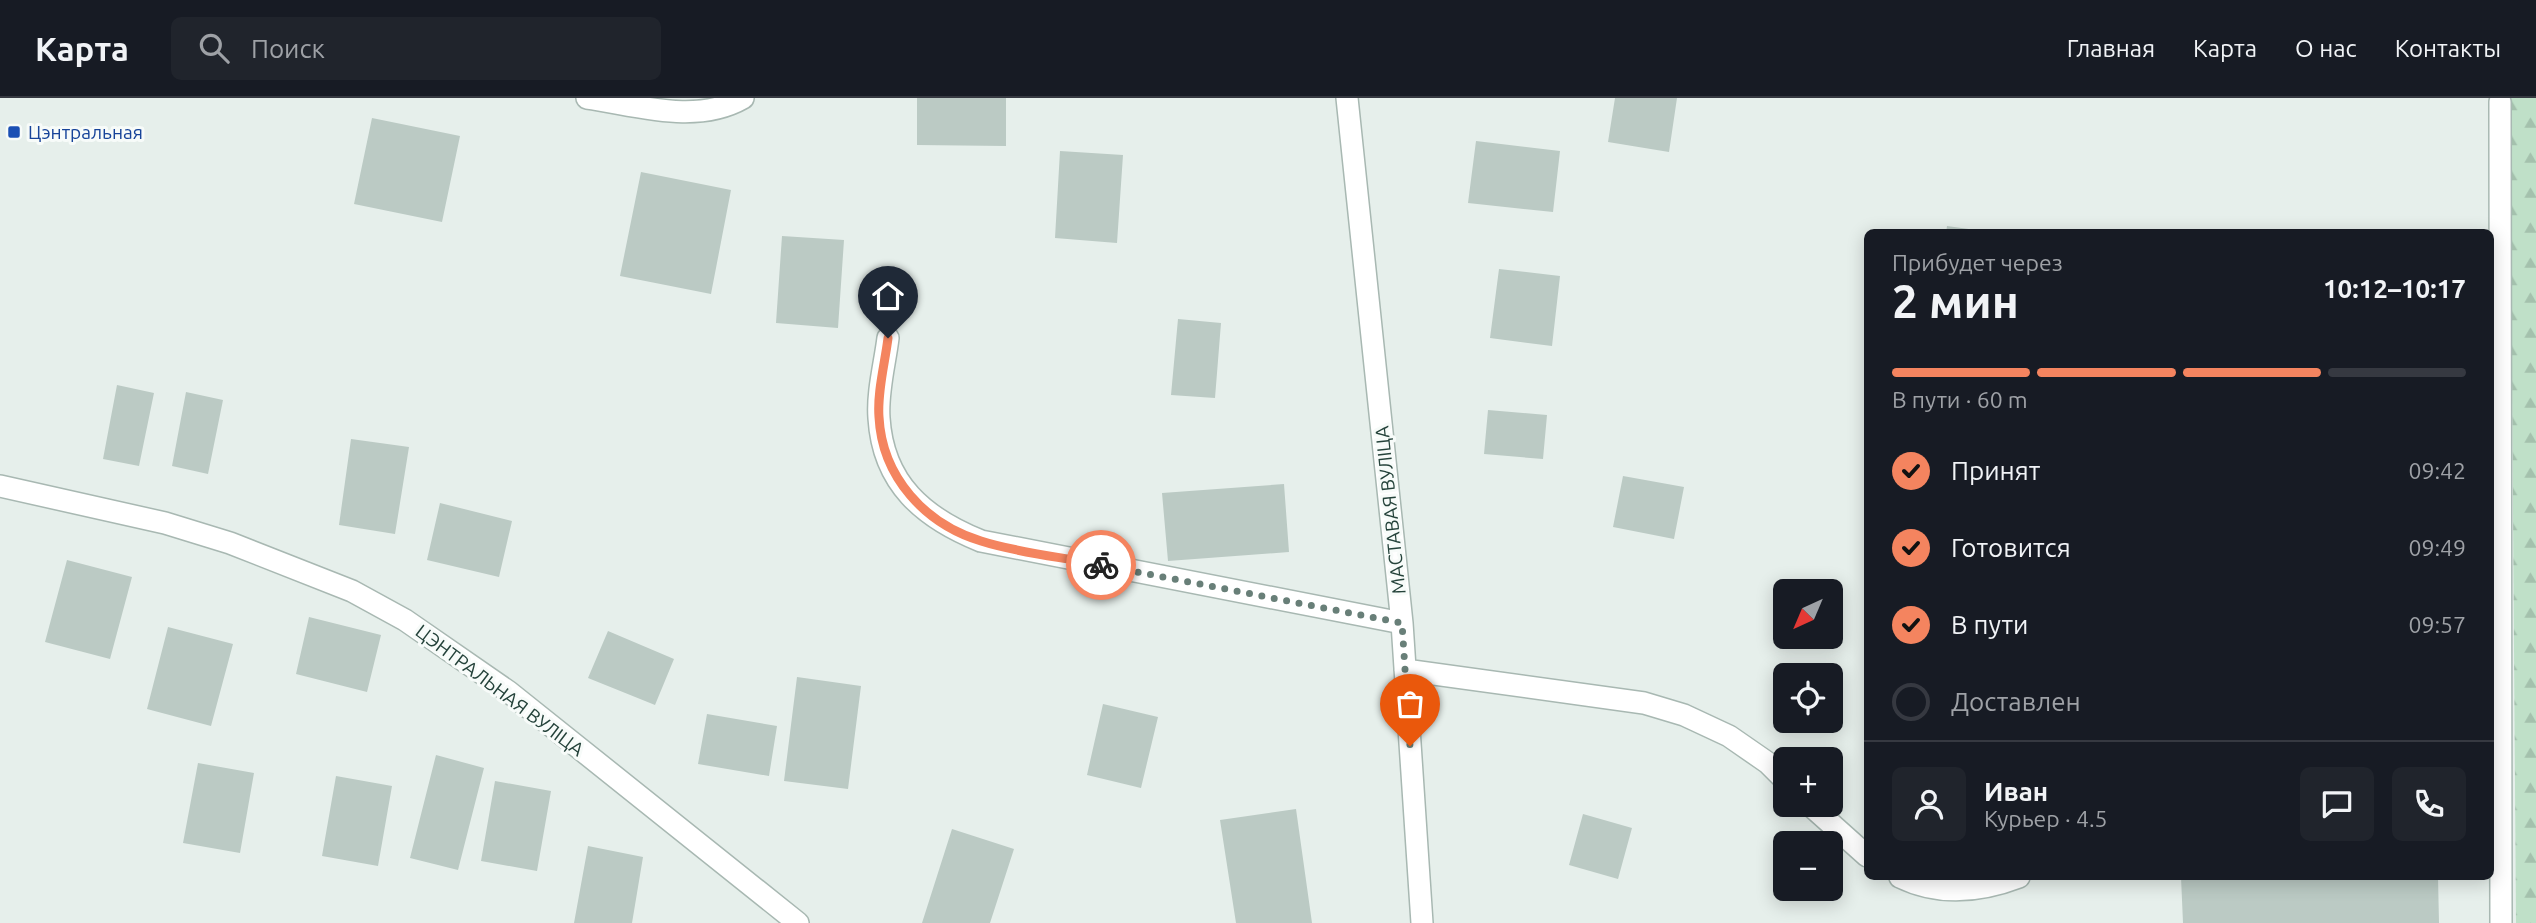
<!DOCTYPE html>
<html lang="ru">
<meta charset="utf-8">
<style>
:root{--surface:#171b24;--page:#20242c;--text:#f1f3f6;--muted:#9ea1a6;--line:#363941;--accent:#f4845f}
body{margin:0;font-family:Ubuntu,sans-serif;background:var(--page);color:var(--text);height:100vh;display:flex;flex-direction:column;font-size:26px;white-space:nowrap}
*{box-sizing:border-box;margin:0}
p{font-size:23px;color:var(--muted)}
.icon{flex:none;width:38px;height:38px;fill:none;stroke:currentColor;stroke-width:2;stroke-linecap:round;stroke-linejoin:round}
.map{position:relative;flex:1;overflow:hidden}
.panel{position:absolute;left:1864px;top:131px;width:630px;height:651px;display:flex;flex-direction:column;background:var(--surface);border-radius:10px;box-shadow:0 4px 18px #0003}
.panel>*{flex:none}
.needle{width:46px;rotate:224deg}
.fabs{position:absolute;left:1773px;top:481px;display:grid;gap:14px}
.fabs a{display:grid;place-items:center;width:70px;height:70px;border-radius:10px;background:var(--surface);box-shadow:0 4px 18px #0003;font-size:35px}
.pin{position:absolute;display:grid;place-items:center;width:60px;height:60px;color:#fff;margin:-72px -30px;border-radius:50% 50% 50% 0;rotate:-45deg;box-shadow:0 0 7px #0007}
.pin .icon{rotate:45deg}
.courier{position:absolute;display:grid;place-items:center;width:70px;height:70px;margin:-35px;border:5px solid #f4845f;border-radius:50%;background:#fff;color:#222;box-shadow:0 2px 9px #0007}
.headline em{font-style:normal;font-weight:700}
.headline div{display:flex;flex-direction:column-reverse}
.headline{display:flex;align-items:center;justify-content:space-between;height:119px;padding:0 28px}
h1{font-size:46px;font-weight:700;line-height:52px}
.bar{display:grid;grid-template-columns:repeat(4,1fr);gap:10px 7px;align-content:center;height:84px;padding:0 28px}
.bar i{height:9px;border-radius:5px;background:var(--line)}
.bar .active{background:var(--accent)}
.bar p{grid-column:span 4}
.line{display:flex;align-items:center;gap:18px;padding:0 28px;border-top:2px solid var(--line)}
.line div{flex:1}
.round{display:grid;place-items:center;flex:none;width:74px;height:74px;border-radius:10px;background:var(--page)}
ol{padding:0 28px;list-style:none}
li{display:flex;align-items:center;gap:21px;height:77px}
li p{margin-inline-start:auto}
li .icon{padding:7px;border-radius:50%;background:var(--accent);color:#111;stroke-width:4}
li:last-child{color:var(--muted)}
li i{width:38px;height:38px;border:4px solid var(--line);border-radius:50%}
header{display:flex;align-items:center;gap:42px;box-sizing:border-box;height:98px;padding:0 35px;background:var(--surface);border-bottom:2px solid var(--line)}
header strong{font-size:33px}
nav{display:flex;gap:38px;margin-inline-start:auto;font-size:24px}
.search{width:490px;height:63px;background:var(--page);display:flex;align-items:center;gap:18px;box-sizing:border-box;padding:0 24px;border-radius:10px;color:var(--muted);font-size:26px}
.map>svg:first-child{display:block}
.forest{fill:url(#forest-firs)}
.building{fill:#bbcac4}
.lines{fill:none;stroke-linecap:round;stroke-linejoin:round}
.minor-casing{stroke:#a8b8b2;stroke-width:24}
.minor{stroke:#fff;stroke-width:21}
.done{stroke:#687f78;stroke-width:7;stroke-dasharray:0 12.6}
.route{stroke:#f4845f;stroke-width:9}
.transit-dot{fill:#1a4fb4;stroke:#f7fbf9;stroke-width:2.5}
.labels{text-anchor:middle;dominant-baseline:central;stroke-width:6;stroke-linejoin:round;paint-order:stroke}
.transit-label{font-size:19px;fill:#164399;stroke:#f7fbf9;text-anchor:start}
.street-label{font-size:19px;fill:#24423a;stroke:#f7fbf9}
</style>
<header>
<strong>Карта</strong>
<div class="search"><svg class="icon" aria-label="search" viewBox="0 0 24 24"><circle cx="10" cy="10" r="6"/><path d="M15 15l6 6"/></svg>Поиск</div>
<nav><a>Главная</a><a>Карта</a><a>О нас</a><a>Контакты</a></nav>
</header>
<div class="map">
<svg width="2536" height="825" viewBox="0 0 2536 825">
<defs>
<pattern id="forest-firs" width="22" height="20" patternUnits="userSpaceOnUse" patternTransform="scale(1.75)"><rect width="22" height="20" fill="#bfe0c8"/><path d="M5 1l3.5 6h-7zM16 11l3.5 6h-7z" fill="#a4c1ad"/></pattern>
</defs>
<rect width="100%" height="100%" fill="#e6efeb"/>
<path class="forest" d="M2510,0H2536V825H2516Z"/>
<path class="building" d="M917,0H1006V48L917,47Z
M1615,0H1677L1669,54L1608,44Z
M372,20L460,38L442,124L354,106Z
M1476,43L1560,53L1553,114L1468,105Z
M1060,53L1123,57L1117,145L1055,140Z
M641,74L731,92L711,196L620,178Z
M1947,128L1983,133V135H1946Z
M782,138L844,142L838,230L776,225Z
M1499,171L1560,178L1552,248L1490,240Z
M1178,221L1221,225L1215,300L1171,297Z
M117,287L154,295L139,368L103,361Z
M186,294L223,302L208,376L172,368Z
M1488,312L1547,317L1543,361L1484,356Z
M351,341L409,349L395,436L339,427Z
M1623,378L1684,389L1674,441L1613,429Z
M1284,386L1289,454L1168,463L1162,395Z
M440,405L512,423L499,479L427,462Z
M67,462L132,479L110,561L45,544Z
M309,519L381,537L367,594L296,576Z
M168,529L233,546L211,628L147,611Z
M608,533L674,561L655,607L588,580Z
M797,579L861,588L848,691L784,683Z
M1103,606L1158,619L1141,690L1087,677Z
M707,616L777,628L769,678L698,666Z
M436,657L484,670L458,772L410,760Z
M198,665L254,675L240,755L183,745Z
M336,678L392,688L378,768L322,758Z
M495,683L551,693L537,773L481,763Z
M1296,711L1312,825H1236L1220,722Z
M1583,716L1632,730L1618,781L1569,767Z
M952,731L1014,751L990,825H922Z
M588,748L643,759L632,825H574Z
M2181,779H2438L2439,825H2183Z"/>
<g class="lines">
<defs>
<path id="minor" d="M587,0C637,7 696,27 743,0
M1347,0L1402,525L1422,825
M2500,4L2501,825
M888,240C885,265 877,294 879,320C883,386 924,420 981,443L1402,525
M0,388L165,425L230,445L352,493L405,522L509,594L798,825
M1405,572L1644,605L1684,617L1729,638L1768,665L1785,682
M1810,707L1867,758
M1900,779C1939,798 1980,794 2019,779"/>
</defs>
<use href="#minor" class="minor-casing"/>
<use href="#minor" class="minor"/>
</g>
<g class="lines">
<path class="done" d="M1101,467L1402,525L1410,648"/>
<path class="route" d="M888,240C885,265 877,294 879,319C882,379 925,426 981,443C1018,455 1062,459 1101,467"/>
</g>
<rect class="transit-dot" x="7" y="27" width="14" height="14" rx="3.5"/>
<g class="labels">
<g class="transit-label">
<text x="28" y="34">Цэнтральная</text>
</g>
<g class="street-label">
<text transform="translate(1390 412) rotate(-96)">МАСТАВАЯ ВУЛІЦА</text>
<text transform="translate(500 592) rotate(37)">ЦЭНТРАЛЬНАЯ ВУЛІЦА</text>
</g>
</g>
</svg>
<div class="fabs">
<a><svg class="needle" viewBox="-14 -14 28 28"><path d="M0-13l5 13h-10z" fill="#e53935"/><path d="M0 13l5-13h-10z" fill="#9ea1a6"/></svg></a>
<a><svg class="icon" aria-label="locate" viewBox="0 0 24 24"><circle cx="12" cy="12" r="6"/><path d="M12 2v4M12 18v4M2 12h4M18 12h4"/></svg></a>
<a>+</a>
<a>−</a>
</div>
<div class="pin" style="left:1410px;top:648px;background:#ea580c"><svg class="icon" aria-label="bag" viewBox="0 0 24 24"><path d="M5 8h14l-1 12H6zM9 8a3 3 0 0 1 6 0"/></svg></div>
<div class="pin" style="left:888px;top:240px;background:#1f2937"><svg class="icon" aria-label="home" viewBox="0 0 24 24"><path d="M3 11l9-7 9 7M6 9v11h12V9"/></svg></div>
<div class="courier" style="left:1101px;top:467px"><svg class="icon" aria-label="bike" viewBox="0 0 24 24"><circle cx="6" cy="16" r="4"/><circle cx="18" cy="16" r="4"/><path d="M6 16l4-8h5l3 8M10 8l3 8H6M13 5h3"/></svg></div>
<section class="panel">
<div class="headline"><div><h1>2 мин</h1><p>Прибудет через</p></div><em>10:12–10:17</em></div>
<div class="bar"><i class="active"></i><i class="active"></i><i class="active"></i><i></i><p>В пути · 60 m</p></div>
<ol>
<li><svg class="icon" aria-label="check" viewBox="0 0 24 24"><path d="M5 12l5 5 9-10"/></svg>Принят<p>09:42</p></li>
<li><svg class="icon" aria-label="check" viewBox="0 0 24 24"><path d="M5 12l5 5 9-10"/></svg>Готовится<p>09:49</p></li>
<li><svg class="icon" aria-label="check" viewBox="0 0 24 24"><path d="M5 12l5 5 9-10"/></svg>В пути<p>09:57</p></li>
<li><i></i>Доставлен</li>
</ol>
<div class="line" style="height:126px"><a class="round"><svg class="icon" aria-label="person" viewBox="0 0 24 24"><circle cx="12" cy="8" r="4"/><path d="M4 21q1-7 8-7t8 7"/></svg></a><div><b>Иван</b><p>Курьер · 4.5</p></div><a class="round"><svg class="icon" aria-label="chat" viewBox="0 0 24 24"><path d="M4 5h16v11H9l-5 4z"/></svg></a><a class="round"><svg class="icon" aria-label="phone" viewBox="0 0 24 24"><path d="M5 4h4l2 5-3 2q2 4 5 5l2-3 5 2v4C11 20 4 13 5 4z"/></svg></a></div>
</section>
</div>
